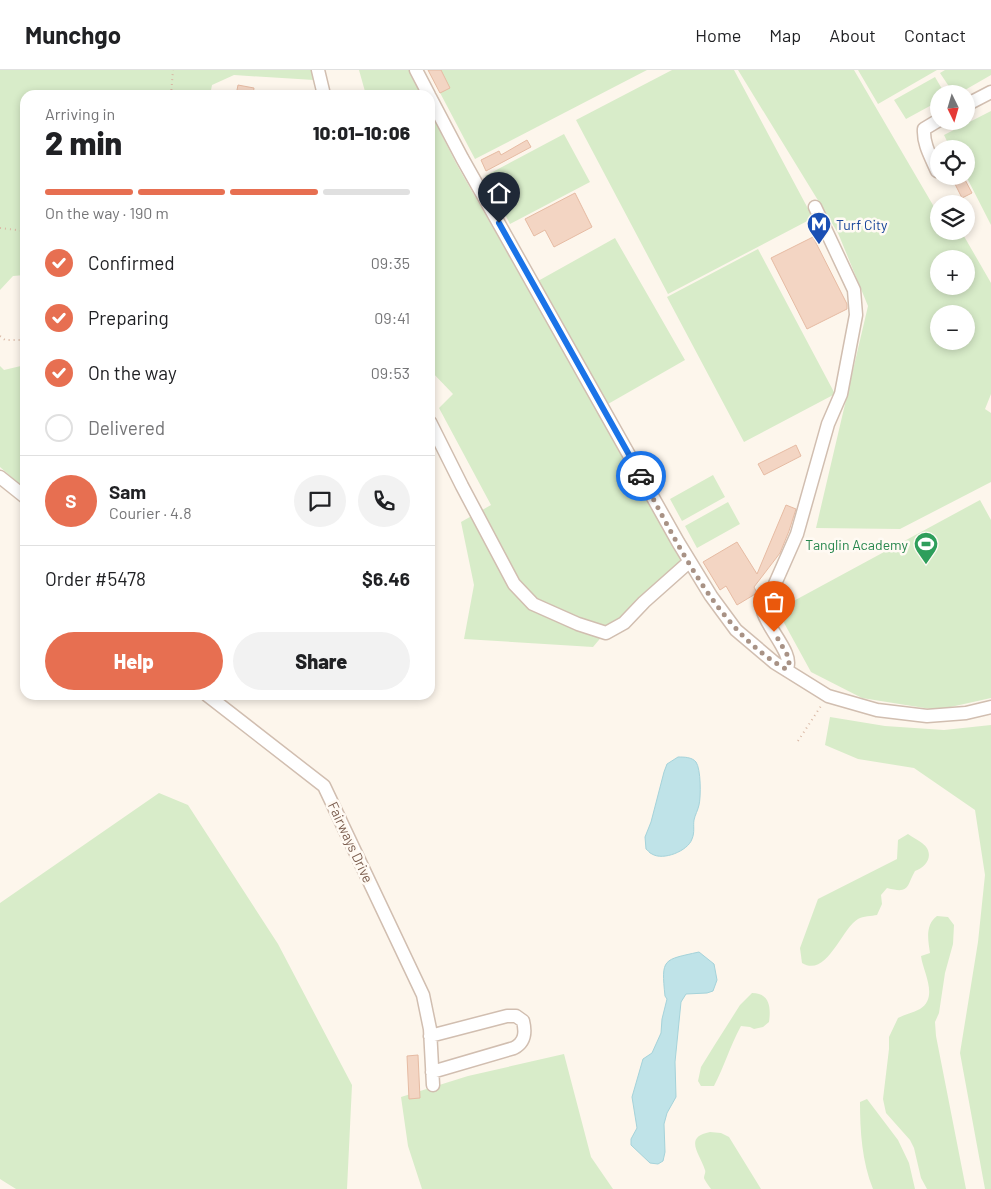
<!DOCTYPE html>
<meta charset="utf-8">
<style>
:root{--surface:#fff;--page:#f2f2f2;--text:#202124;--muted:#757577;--line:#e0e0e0;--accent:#e76f51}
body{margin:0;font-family:Barlow,sans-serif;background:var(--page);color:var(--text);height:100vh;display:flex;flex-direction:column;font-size:19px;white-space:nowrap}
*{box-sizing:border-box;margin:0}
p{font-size:16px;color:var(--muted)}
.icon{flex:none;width:28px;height:28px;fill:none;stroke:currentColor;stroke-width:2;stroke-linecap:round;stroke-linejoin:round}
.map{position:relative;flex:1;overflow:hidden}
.sheet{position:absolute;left:20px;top:20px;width:415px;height:610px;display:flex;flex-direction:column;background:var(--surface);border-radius:15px;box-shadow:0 2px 8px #0003}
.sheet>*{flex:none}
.needle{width:32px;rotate:175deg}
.controls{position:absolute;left:930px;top:15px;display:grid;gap:10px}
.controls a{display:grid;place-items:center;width:45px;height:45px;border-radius:50%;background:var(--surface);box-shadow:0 2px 8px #0003;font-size:25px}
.pin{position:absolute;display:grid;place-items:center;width:42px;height:42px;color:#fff;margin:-51px -21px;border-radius:50% 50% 50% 0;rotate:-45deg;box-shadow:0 0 5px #0007}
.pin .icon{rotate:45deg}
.courier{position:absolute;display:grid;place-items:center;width:50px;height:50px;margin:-25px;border:4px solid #1a73e8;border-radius:50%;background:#fff;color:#222;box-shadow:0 1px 6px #0007}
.head em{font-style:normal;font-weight:800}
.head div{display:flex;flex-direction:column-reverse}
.head{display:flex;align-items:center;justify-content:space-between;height:85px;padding:0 25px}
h1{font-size:32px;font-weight:800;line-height:38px}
.bar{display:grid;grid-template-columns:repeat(4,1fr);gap:8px 5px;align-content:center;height:60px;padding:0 25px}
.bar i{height:6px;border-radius:4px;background:var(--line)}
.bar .active{background:var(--accent)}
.bar p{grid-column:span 4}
.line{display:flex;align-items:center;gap:12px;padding:0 25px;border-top:1px solid var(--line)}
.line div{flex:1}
.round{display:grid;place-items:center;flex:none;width:52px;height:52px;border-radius:26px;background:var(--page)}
ol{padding:0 25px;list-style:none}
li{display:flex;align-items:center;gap:15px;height:55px}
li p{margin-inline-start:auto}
li .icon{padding:5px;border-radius:50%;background:var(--accent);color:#fff;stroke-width:4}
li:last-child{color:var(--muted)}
li i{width:28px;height:28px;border:2px solid var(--line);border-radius:50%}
.action{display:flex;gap:10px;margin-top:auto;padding:10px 25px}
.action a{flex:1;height:58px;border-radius:30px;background:var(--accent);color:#fff;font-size:20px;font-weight:800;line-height:58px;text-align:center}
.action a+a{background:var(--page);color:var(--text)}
header{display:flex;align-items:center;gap:30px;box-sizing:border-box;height:70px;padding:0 25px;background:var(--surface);border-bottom:1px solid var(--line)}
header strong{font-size:24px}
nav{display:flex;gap:28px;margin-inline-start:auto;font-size:18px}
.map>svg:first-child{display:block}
.green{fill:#d8ecc9;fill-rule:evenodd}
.water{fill:#bfe3e8;stroke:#a5d3da}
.building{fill:#f3d5c3;stroke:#e6bba3}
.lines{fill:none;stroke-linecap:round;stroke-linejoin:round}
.minor-casing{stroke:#d1beb0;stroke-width:15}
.path{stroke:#d9b8a5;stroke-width:2;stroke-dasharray:1 4;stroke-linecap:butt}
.minor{stroke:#fff;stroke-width:12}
.done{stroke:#a89285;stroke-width:5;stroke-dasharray:0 9}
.route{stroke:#1a73e8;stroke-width:6}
.labels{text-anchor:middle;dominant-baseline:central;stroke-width:5;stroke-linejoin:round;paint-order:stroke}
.transit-label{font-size:14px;fill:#164399;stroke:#fffaf3;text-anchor:start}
.leisure-label{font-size:14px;fill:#27864d;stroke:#fffaf3;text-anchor:end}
.street-label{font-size:14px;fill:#7a5c4d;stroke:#fffaf3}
</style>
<header>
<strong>Munchgo</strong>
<nav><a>Home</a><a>Map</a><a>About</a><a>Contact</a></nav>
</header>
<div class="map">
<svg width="991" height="1119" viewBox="0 0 991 1119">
<rect width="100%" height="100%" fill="#fdf6ec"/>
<path class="green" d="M0,0H312L314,10L234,5L212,15L210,25H25V205L13,206L0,220Z
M359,0H409L421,25H366Z
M428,0H647L475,89Z
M672,0H734L813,148L668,224L576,50Z
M738,0H854L937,142L939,143V161H961L991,213V324L985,339L991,343V412L900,459L816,458L868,236L838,163ZM939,189H966V216H939ZM939,244H966V271H939Z
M858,0H937L878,34Z
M945,0H991V5L958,24H954L940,3Z
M935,7L945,24H939V31L906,49L894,30Z
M991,41V155L966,106V79H951L944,65Z
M430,42L457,95L683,491L609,558L593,577L464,569L474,515L461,452L491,435L439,338L453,324L430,300Z
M564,64L590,112L510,154L485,106Z
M615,168L685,290L608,334L538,211Z
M758,179L835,324L744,372L667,227Z
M25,295V419L0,397V296L4,300Z
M713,405L725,427L682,451L670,429Z
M980,430L991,450V628L937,640L862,628L811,602L777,540Z
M728,432L740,454L697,478L685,456Z
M830,647L885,656L944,660L991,655V1119H985L960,983L978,872L985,805L975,740L914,698L858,689L825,675Z
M159,723L188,735L278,874L352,1015L347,1119H16L0,1109V833Z
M908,764C912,767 918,770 922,773C935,783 928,796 915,801C906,817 910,824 887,818L881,825L882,834L877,845C872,846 863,846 858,849C841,859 827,908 802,893L800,878L818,829L897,789L898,770Z
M937,846L948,847L954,855L953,874L945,903L939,943L935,952L936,966L966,1119H927L921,1108L914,1078L910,1070L886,1043L883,1029L889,979V967L898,948C905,944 913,943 920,939C939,927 923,902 921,886L930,883C928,870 925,855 937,846Z
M752,923C770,923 771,938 769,952L763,957L754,959L750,957L741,956C730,976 724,997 714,1016H701L698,1011L701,997L714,976L740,935Z
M564,984L591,1087L613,1119H422L408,1076L401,1027L468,1006Z
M867,1029L898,1070L909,1093L915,1119H873C862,1092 860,1061 860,1032Z
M710,1062L721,1063L729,1067L761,1119H711C709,1116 705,1111 704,1108C704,1105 706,1103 705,1100C700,1084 683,1067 710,1062Z"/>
<path class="water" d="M678,687C684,687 692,687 696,692C701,699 701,727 699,735C698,740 695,745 694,750C693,756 695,762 692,769C688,781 663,791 652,784C649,783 648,780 646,779L645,767L651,752L664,702L667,694Z
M699,882L714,894L717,910L713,921L707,923L686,924L681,932L675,992L676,1027L667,1043L664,1054L665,1082L663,1091L658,1094L650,1093L631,1075V1069L637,1058L632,1027L643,989L652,983L661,963L662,949L667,929L665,926C661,888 663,890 699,882Z"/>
<path class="building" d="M428,0H441L450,18L440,23Z
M238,15L254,18L253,25H236Z
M527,70L531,77L486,101L481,90L499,81L501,85Z
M951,106H963L972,123L962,128Z
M575,123L592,157L554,177L545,160L534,166L525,149Z
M813,167L847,234V239L807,259L771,188Z
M796,375L801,386L764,405L758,394Z
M786,435L796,439L789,461L780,483L754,517L757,523L737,535L726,516L720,520L703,492L737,472L757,504Z
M418,985L420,1028L409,1029L407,986Z"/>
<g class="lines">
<defs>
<path id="minor" d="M318,0L324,25
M416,0L429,25
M430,27L462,88L678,472L711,526L736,560L775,593L828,626L877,640L927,646L966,643L991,637
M966,35L991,22
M937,101C931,87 923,74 924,59L939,50
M430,352L462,416L514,514L533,534L578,554L606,563L624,553L644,532L689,492
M0,407L25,427
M786,599C796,586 766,557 763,541L797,464L828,354L841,324L856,245L854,220L815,137
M207,625L324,716L423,925L430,959L433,1015
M430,966L507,946H516L523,951C526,963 525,972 514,978L432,1002"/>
</defs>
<use href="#minor" class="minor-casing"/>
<path class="path" d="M171,25L173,0
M0,158L25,161
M0,266L5,270H25
M798,671L821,636"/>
<use href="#minor" class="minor"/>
</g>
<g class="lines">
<path class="done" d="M641,406C677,472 718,562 786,599L789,595V588L774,562"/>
<path class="route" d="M499,153L641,406"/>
</g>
<defs>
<symbol id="metro-pin" viewBox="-11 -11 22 30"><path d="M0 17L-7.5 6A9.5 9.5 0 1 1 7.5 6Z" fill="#1a4fb4" stroke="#fffaf3"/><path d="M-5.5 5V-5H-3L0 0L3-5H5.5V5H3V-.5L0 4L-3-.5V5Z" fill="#fff"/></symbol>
<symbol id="stadium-pin" viewBox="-11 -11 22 30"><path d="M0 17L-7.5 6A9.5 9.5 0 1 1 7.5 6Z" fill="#2e9e5b" stroke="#fffaf3"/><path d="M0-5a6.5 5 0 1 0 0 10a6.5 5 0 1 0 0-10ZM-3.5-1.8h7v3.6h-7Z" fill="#fff"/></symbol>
</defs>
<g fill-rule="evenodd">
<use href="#metro-pin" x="805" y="140" width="28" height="38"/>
<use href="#stadium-pin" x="912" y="460" width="28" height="38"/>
</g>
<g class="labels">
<g class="transit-label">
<text x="836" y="154">Turf City</text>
</g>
<g class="leisure-label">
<text x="908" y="474">Tanglin Academy</text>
</g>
<g class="street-label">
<text transform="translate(351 772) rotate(65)">Fairways Drive</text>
</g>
</g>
</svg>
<div class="controls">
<a><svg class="needle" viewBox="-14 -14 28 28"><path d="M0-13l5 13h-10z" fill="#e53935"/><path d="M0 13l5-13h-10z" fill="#757577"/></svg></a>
<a><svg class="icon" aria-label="locate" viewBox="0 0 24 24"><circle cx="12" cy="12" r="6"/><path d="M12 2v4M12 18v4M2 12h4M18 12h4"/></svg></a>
<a><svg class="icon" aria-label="layers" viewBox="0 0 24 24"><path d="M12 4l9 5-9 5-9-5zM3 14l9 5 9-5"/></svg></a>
<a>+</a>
<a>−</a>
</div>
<div class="pin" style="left:774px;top:562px;background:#ea580c"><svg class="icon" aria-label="bag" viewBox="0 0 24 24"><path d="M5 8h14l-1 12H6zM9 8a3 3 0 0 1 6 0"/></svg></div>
<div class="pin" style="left:499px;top:153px;background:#1f2937"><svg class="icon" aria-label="home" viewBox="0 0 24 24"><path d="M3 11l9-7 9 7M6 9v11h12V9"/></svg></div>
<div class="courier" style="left:641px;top:406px"><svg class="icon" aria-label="car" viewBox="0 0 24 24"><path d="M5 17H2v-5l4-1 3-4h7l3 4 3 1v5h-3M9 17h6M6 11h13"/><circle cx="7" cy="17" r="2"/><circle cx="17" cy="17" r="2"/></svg></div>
<section class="sheet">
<div class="head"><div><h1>2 min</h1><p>Arriving in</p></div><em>10:01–10:06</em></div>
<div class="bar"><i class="active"></i><i class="active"></i><i class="active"></i><i></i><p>On the way · 190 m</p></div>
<ol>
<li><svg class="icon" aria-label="check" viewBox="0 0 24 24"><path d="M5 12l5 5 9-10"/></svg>Confirmed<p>09:35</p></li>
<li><svg class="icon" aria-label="check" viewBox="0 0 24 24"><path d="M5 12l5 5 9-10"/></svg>Preparing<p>09:41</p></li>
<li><svg class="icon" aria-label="check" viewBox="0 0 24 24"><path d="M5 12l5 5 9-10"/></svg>On the way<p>09:53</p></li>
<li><i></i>Delivered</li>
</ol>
<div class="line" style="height:90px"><b class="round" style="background:var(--accent);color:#fff">S</b><div><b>Sam</b><p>Courier · 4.8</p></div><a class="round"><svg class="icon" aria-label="chat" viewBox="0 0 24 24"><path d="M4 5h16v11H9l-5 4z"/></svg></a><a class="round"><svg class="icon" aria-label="phone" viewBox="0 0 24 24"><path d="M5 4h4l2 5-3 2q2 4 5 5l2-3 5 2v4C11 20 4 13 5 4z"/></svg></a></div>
<div class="line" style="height:65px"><div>Order #5478</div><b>$6.46</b></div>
<div class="action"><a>Help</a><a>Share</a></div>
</section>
</div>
